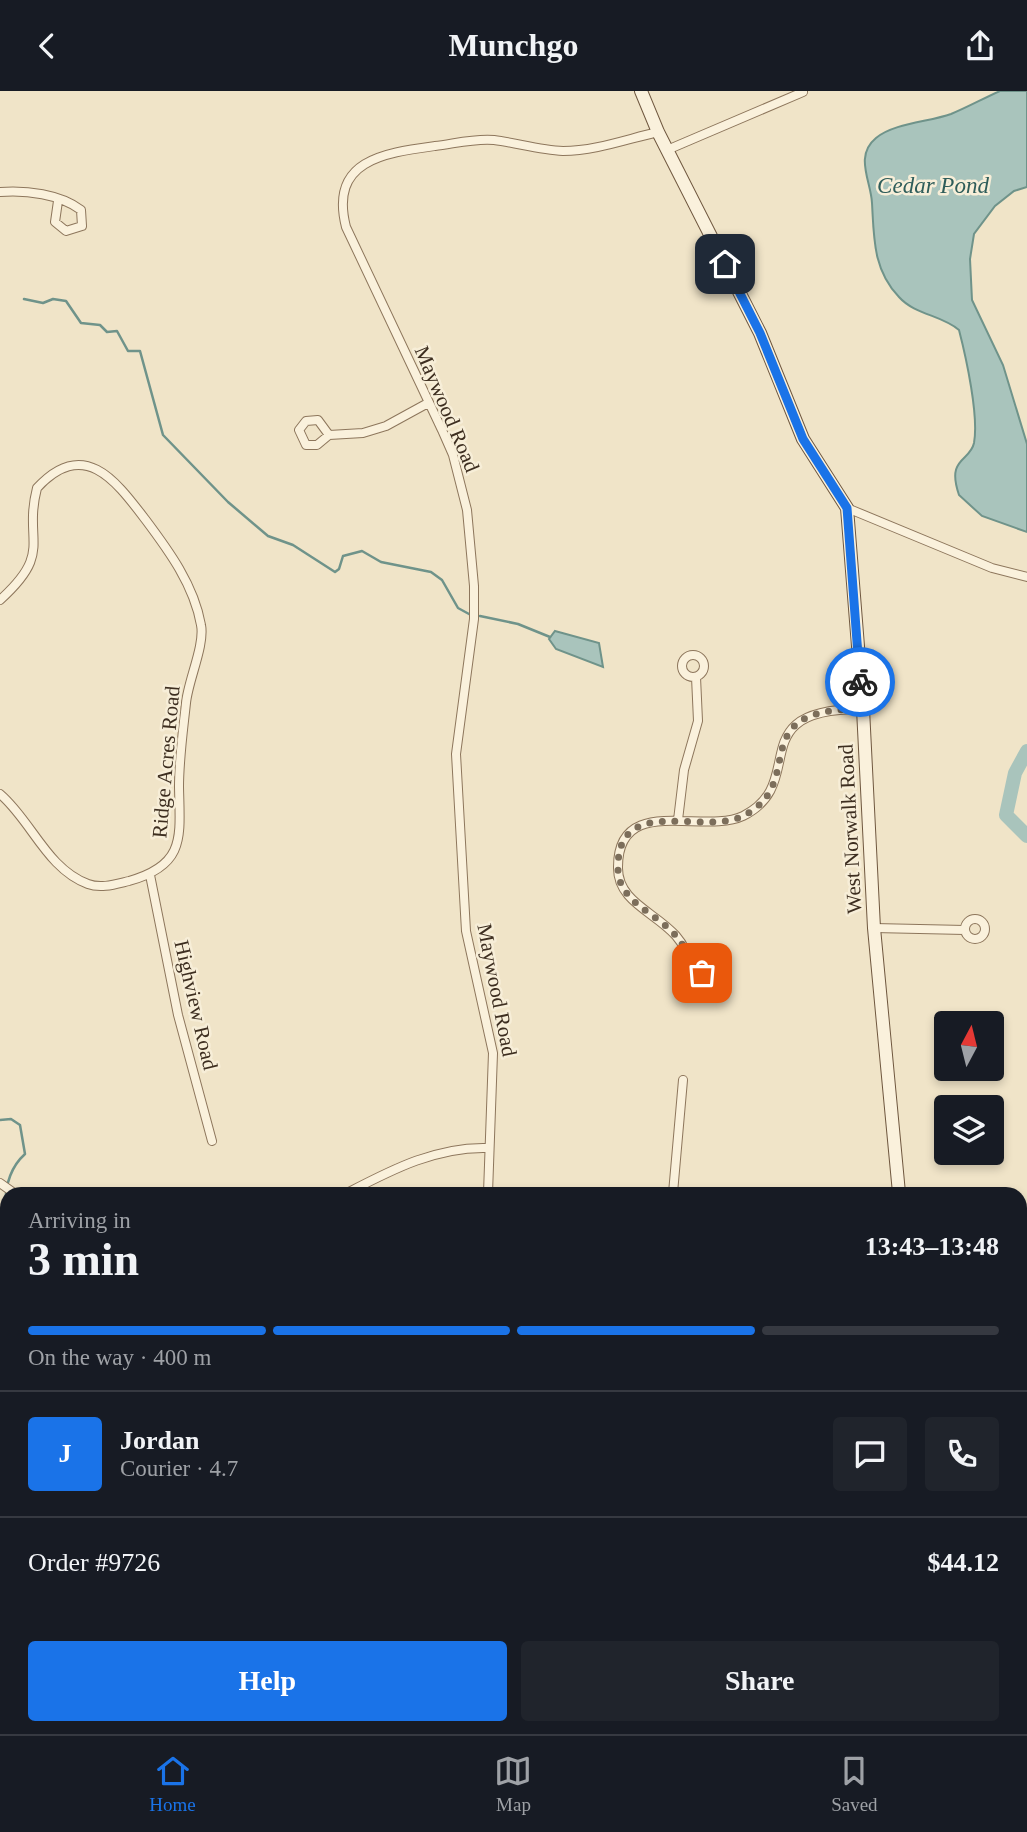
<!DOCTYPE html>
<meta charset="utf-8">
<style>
:root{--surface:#171b24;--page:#20242c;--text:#f1f3f6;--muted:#9ea1a6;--line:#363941;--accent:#1a73e8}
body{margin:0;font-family:"Times New Roman",serif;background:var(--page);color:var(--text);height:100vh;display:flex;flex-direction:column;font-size:26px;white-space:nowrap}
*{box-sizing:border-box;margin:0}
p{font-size:23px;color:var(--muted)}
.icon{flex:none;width:38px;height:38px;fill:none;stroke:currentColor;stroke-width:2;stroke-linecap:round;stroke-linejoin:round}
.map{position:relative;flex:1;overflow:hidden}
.details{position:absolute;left:0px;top:1096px;width:1027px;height:548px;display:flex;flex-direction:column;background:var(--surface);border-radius:21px 21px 0 0;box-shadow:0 4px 10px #0003}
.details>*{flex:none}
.needle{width:46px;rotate:7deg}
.fabs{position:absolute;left:934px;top:920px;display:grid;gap:14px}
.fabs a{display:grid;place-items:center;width:70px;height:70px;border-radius:7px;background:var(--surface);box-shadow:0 4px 10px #0003;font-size:35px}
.pin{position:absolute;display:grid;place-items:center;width:60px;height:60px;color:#fff;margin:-30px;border-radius:14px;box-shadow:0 4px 10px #0006}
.courier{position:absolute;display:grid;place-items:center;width:70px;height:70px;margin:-35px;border:5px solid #1a73e8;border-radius:50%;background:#fff;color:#222;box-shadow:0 2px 9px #0007}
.headline em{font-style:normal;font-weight:600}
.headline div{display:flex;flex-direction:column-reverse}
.headline{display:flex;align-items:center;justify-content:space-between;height:119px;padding:0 28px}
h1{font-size:46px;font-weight:600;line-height:52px}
.bar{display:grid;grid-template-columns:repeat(4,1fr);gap:10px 7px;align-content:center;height:84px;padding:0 28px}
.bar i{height:9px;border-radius:5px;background:var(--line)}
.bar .active{background:var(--accent)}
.bar p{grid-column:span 4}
.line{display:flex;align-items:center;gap:18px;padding:0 28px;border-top:2px solid var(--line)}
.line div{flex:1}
.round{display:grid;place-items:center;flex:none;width:74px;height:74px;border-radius:7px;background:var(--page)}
.button{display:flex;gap:14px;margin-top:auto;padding:14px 28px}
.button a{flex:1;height:80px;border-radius:7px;background:var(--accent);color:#fff;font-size:28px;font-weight:600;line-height:80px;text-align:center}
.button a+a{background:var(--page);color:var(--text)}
header{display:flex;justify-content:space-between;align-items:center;height:91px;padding:0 28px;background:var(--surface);font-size:32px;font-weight:600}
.tabs{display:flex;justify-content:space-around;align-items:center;height:98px;border-top:2px solid var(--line);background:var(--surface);font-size:19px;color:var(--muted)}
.tabs a{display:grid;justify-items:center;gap:4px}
.tabs .active{color:var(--accent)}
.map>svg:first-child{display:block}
.green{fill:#c9cf9b}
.water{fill:#a9c4bc;stroke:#6f938a;stroke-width:2}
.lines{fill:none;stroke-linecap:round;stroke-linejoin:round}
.stream{stroke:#6f938a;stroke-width:2.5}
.river{stroke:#a9c4bc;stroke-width:14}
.street-casing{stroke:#8d765c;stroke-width:10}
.secondary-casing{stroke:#6f573f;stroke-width:14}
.primary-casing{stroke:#5b4430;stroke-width:14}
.highway-casing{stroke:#5b4430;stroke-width:18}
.street{stroke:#faf1dc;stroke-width:8}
.secondary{stroke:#faf1dc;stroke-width:12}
.primary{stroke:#f3d9a0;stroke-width:12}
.highway{stroke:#e0a458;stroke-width:16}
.done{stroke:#7c6e5b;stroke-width:7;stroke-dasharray:0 12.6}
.route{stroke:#1a73e8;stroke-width:9}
.labels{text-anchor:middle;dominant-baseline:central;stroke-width:5;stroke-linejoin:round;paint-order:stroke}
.street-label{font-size:21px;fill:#3d2e20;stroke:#f7eed8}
.water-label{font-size:23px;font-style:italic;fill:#2f5d5a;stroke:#f7eed8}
</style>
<header><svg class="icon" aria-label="back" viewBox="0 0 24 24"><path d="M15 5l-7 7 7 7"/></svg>Munchgo<svg class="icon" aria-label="share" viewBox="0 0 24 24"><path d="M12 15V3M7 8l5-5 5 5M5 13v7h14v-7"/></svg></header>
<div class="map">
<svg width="1027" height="1643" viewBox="0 0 1027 1643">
<rect width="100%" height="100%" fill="#f0e4c8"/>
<path class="green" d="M0,1475L7,1510V1636H66V1643H0Z"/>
<path class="water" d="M1000,0H1027V96L1014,100L995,115L974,143L970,168L972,209L1003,274L1027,353V441L982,425L959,404C946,366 970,371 974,352C979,325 966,266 959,239C942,224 915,224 899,206C873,179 874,147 872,112C871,90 854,65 876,47C894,32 929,31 951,23C968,16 984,7 1000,0Z
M555,540L599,552L603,576L556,558L549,548Z
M7,1552V1636H33L23,1643H0V1559Z"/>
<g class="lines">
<path class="stream" d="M24,208L43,212L53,208L66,210L81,232L100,234L107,241L117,240L128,260H140L163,344L228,411L268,445L293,454L335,481L339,478L343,465L362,460L381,471L431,481L442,489L458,517L469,523
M480,525L518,533L550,546
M0,1029L11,1028L20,1034L25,1063C5,1081 3,1109 7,1135
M5,1175L7,1169
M6,1180L7,1188
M0,1312L6,1349L0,1362
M0,1368L7,1381
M0,1470L7,1463
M0,1518L7,1541"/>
<path class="river" d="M1027,660L1015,682L1006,724L1027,745
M1020,1478L1027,1473
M975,1643L977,1636"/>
<defs>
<path id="street" d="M667,59L803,1
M0,101C26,99 60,103 81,119L82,135L66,140L55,131L58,110
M329,344L318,329L306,330L299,339L306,354H317L329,344L363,342L386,335L428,312
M847,417L992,477L1027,486
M0,509C54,460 23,452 37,397C84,346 116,390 145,428C169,460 194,494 201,534C205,554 188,590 186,612C183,640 179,668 179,696C180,746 186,774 129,790C116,793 101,798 88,793C47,778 31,729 0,703
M682 575a11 11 0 1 1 22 0a11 11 0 1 1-22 0Z
M678,729L684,679L698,630L696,586
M150,784L178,924L212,1050
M965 838a10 10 0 1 1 20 0a10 10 0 1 1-20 0Z
M874,837L965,839
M689,874C684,825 617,822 618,776C618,702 703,744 743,725C811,691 739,617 863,618
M678 887a12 12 0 1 1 24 0a12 12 0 1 1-24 0Z
M0,1092L14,1102
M349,1101C393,1078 438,1055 489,1057
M488,1102L493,962L466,840L456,663L474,528V495L467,419L453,364L442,339L346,136C329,69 384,62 435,55C453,53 475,47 494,49C517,52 540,59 563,60C595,60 627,48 658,41
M673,1102L683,989
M113,1636L114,1643
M281,1636V1643
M485,1636L489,1643
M651,1636L652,1643"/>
<path id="secondary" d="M641,0L658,41L760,242L803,348L847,417L863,618L874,837L899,1102
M803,1636V1643"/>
<path id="primary" d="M1020,1539L1027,1534
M869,1643L879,1636"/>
<path id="highway" d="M932,1636L933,1643"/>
</defs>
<use href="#street" class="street-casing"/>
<use href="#secondary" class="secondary-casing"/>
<use href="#primary" class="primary-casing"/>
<use href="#highway" class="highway-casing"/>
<use href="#street" class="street"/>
<use href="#secondary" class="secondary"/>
<use href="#primary" class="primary"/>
<use href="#highway" class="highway"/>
</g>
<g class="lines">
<path class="done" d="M702,882L696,876L689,874C684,825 617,822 618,776C618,702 703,745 743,725C811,691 739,617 863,618L860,591"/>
<path class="route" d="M725,173L760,242L803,348L847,417L860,591"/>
</g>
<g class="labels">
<g class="street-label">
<text transform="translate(447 318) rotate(67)">Maywood Road</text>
<text transform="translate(166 671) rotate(-85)">Ridge Acres Road</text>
<text transform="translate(850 738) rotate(-93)">West Norwalk Road</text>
<text transform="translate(497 899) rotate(79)">Maywood Road</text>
<text transform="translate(196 914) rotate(77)">Highview Road</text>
</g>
<g class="water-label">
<text x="933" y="94">Cedar Pond</text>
</g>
</g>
</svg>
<div class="fabs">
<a><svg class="needle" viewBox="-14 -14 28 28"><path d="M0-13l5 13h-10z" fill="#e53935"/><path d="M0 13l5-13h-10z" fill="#9ea1a6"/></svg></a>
<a><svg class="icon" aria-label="layers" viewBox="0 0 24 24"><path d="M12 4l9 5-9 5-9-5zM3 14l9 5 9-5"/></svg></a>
</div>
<div class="pin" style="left:702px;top:882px;background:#ea580c"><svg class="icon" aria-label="bag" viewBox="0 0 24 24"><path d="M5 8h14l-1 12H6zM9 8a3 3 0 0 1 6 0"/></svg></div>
<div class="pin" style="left:725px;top:173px;background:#1f2937"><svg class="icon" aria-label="home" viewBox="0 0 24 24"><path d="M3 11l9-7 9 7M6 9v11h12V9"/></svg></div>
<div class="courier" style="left:860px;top:591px"><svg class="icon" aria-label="bike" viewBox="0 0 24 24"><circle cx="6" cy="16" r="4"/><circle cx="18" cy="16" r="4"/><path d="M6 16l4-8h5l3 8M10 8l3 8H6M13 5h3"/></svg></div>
<section class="details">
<div class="headline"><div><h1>3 min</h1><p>Arriving in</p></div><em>13:43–13:48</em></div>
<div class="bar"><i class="active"></i><i class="active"></i><i class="active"></i><i></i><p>On the way · 400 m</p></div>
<div class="line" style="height:126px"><b class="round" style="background:var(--accent);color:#fff">J</b><div><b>Jordan</b><p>Courier · 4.7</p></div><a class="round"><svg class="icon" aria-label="chat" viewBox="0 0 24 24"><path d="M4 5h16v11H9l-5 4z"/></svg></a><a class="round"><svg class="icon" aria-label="phone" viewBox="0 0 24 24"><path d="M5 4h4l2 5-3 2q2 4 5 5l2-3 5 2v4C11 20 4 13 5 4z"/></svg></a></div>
<div class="line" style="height:91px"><div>Order #9726</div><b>$44.12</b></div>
<div class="button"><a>Help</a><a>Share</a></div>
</section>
</div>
<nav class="tabs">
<a class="active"><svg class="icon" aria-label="home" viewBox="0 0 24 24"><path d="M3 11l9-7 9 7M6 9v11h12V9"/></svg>Home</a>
<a><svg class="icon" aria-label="map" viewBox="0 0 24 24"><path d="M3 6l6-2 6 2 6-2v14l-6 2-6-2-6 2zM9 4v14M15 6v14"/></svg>Map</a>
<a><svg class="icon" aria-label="saved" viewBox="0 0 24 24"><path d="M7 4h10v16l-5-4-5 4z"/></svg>Saved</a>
</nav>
